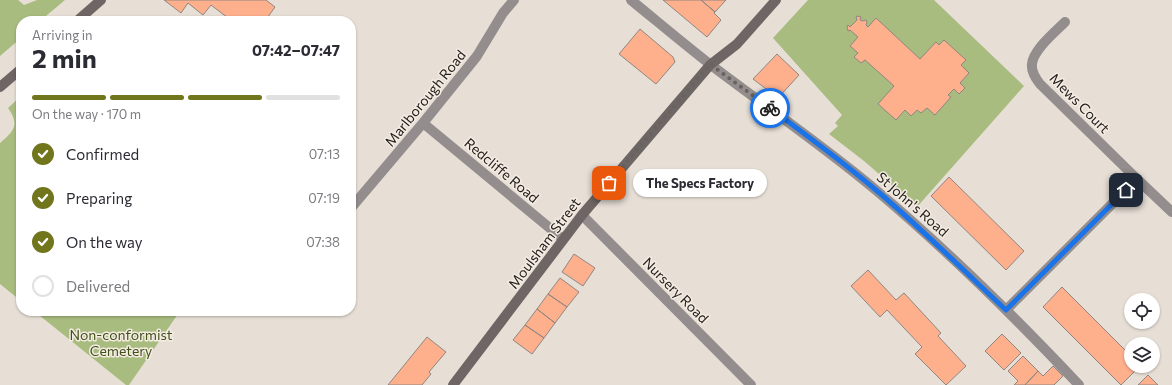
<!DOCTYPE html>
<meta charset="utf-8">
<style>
:root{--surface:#fff;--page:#f2f2f3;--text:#2b2b33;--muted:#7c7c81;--line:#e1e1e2;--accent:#71751c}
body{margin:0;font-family:Commissioner,sans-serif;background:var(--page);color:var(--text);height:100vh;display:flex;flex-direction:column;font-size:15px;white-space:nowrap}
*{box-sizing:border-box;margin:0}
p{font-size:13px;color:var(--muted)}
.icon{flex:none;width:22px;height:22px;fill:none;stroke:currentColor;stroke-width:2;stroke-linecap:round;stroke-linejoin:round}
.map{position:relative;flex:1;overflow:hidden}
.sheet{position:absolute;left:16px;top:16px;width:340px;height:300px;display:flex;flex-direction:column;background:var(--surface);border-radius:16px;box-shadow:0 1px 3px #0004}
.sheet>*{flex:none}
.fabs{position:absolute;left:1124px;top:293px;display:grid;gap:8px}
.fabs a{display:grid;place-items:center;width:36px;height:36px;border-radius:50%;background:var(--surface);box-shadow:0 1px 3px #0004;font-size:20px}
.pin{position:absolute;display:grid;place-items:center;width:34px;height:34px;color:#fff;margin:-17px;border-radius:8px;box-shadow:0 2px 6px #0006}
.courier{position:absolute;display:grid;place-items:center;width:40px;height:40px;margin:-20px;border:3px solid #1a73e8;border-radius:50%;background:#fff;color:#222;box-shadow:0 1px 5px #0007}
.bubble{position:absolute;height:28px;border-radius:14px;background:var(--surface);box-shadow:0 1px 3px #0004;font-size:13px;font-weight:700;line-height:28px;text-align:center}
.overview em{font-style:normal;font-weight:700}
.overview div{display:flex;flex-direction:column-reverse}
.overview{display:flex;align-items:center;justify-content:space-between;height:68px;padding:0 16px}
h1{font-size:26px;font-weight:700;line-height:30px}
.bar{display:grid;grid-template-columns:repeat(4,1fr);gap:6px 4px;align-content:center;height:48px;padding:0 16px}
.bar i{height:5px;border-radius:3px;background:var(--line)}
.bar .selected{background:var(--accent)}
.bar p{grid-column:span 4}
ol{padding:0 16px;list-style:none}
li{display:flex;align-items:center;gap:12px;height:44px}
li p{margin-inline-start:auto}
li .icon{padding:4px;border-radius:50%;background:var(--accent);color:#fff;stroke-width:4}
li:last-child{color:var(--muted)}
li i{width:22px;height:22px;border:2px solid var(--line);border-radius:50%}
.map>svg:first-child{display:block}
.green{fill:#a9bc7f}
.building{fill:#feaf8c;stroke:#908681}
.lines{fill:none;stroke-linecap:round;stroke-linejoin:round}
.street{stroke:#938d8d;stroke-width:10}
.secondary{stroke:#6e6665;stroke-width:10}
.done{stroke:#68635e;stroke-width:4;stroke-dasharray:0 7.2}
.route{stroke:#1a73e8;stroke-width:5}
.labels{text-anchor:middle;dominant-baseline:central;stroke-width:3;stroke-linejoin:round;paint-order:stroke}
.street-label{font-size:14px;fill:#23201d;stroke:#f4ece3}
.park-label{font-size:14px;fill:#415019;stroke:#f4ece3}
</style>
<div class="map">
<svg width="1172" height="385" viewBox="0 0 1172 385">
<rect width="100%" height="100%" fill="#e7dfd6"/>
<path class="green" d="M0,0H18L24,5L37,0H65L40,21H21V38L0,56Z
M808,0H934L1024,86L917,207L864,161L829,134L838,126L835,123L842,115L773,38Z
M21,96V301L0,284V143C14,131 20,125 8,108Z
M34,311H180L129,385H126Z"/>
<path class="building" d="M164,0H266L275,7L265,21H232L211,5L203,15L188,3L181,13Z
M663,0H701L715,12L714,13L721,20L707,37Z
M701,0H726L715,12Z
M857,16L861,17L860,20L862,21L866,20L867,23L866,25L868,27L876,18L920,59L936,42L939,45L944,40L966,60L961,65L969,73L960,83L965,88L959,94L954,89L948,95L951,97L935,115L927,108L921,113L917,110L911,116L905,110L896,120L878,104L894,86L865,60L861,63L854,57L858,53L850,46L858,37L850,30L848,31L847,26L848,25L850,27L857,20L856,17Z
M640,29L673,57L675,62L656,84L619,54Z
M777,54L799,75L778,98L753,79Z
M949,177L1024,251L1006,270L931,196Z
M574,254L595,268L583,286L562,272Z
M868,270L896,300L904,293L941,333L938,336L966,366L946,385L915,354L922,347L887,310L880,317L851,286Z
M560,278L579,292L567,307L548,294Z
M1062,287L1131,356V366H1140L1121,385L1043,307Z
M548,294L567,307L555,323L537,309Z
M537,309L555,323L544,338L525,325Z
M525,325L544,338L532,354L513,340Z
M1002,334L1021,353L1004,370L985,351Z
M427,337L446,352L429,372L431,374L422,385H388Z
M1023,356L1038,371L1025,385H1014L1018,381L1008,371Z
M1053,366L1063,376L1054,385H1025L1038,371L1043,376Z
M1148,375L1158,385H1138Z"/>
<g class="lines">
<path class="street" d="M631,0C658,22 684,44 711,65C766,107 824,146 877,191C948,251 1015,317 1079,385
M423,123L563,239
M1137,179L1172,212
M351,208L423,123L477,56L503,13L514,0
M582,215L751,385
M1006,310L1137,179L1040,84C1036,79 1031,71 1032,64C1033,50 1055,32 1065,22"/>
<path class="secondary" d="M77,21L101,0
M0,87L21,69
M453,385L582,215L710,65L737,44L776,0"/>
</g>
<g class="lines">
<path class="done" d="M609,183L710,64L770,108"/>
<path class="route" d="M770,108C806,135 842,161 876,190C921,228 963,270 1006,310L1126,190"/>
</g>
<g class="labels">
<g class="street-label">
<text transform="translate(425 98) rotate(-51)">Marlborough Road</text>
<text transform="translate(1080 103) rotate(45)">Mews Court</text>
<text transform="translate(502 170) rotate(40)">Redcliffe Road</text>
<text transform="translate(913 204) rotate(41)">St John's Road</text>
<text transform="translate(544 243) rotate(-53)">Moulsham Street</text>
<text transform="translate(676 290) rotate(45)">Nursery Road</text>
</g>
<g class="park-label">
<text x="121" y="334">Non-conformist<tspan x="121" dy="16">Cemetery</tspan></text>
</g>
</g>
</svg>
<div class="fabs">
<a><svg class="icon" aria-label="locate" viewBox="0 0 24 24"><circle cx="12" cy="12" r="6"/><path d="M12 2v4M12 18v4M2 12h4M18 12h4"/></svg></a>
<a><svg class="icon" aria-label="layers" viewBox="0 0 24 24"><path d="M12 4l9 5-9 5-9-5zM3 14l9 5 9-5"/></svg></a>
</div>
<div class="pin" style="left:609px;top:183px;background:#ea580c"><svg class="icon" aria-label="bag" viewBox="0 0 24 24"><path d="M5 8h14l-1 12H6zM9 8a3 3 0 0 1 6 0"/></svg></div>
<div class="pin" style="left:1126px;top:190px;background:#1f2937"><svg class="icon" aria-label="home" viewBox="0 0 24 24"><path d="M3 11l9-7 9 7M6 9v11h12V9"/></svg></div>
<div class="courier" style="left:770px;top:108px"><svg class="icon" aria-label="bike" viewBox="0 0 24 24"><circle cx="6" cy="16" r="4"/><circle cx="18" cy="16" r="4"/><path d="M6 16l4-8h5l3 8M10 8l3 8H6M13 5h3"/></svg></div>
<div class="bubble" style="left:633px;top:169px;width:134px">The Specs Factory</div>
<section class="sheet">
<div class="overview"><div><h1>2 min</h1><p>Arriving in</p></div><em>07:42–07:47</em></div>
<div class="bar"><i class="selected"></i><i class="selected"></i><i class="selected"></i><i></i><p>On the way · 170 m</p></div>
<ol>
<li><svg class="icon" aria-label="check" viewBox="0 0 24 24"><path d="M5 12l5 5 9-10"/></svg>Confirmed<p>07:13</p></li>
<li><svg class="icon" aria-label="check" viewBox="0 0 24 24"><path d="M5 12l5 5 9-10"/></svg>Preparing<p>07:19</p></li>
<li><svg class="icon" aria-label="check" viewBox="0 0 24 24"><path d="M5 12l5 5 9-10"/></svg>On the way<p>07:38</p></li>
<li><i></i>Delivered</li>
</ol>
</section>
</div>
